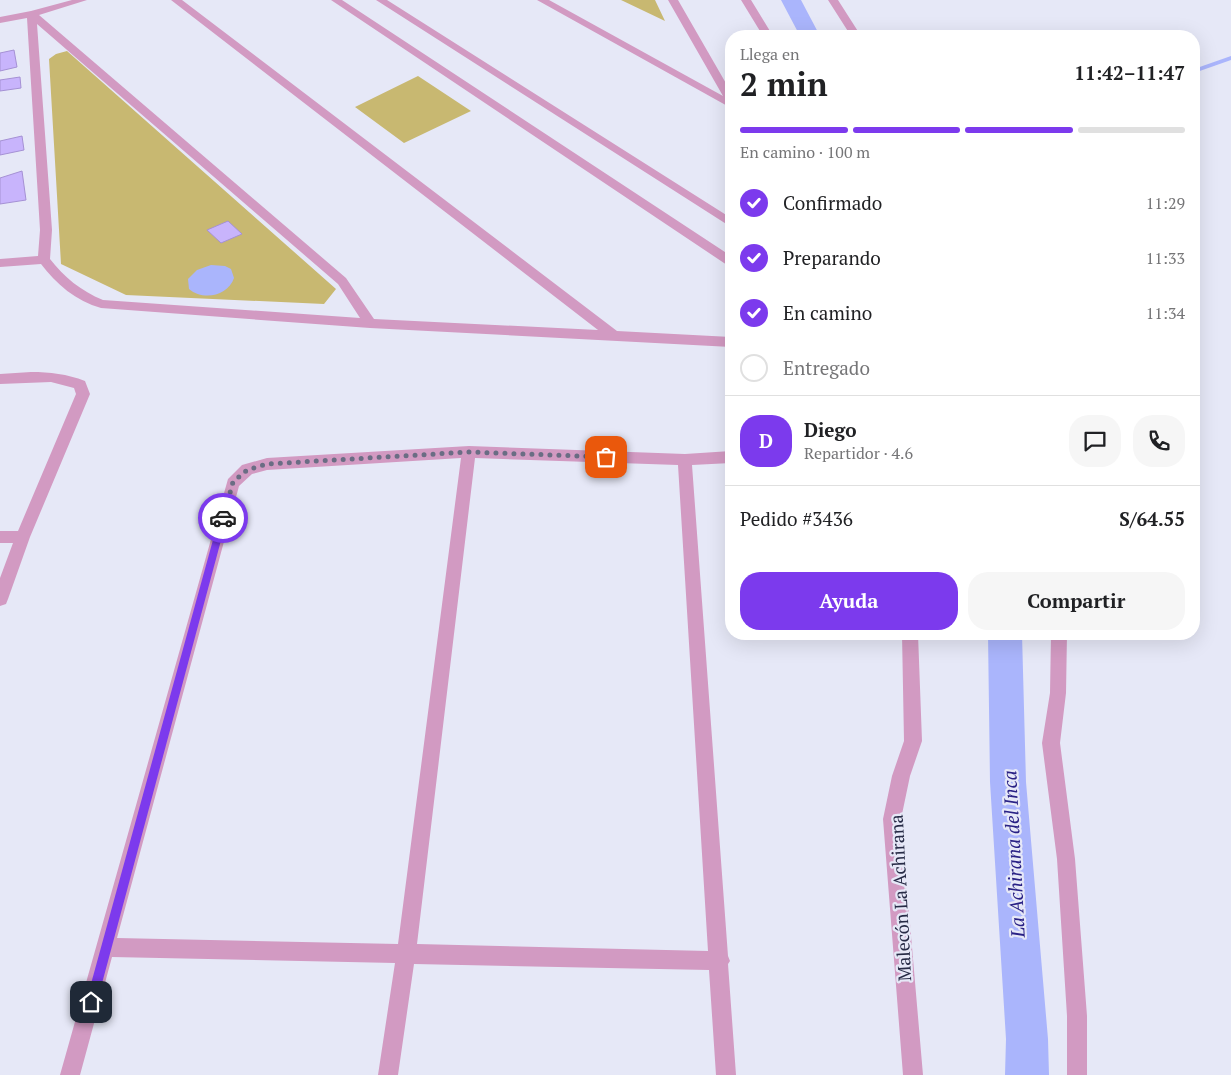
<!DOCTYPE html>
<html lang="es">
<meta charset="utf-8">
<style>
:root{--surface:#fff;--page:#f6f6f6;--text:#202124;--muted:#757577;--line:#e0e0e0;--accent:#7c3aed}
body{margin:0;font-family:"PT Serif",serif;background:var(--page);color:var(--text);height:100vh;display:flex;flex-direction:column;font-size:19px;white-space:nowrap}
*{box-sizing:border-box;margin:0}
p{font-size:16px;color:var(--muted)}
.icon{flex:none;width:28px;height:28px;fill:none;stroke:currentColor;stroke-width:2;stroke-linecap:round;stroke-linejoin:round}
.map{position:relative;flex:1;overflow:hidden}
.panel{position:absolute;left:725px;top:30px;width:475px;height:610px;display:flex;flex-direction:column;background:var(--surface);border-radius:20px;box-shadow:0 5px 20px #0002}
.panel>*{flex:none}
.pin{position:absolute;display:grid;place-items:center;width:42px;height:42px;color:#fff;margin:-21px;border-radius:10px;box-shadow:0 2px 8px #0006}
.courier{position:absolute;display:grid;place-items:center;width:50px;height:50px;margin:-25px;border:4px solid #7c3aed;border-radius:50%;background:#fff;color:#222;box-shadow:0 1px 6px #0007}
.overview em{font-style:normal;font-weight:700}
.overview div{display:flex;flex-direction:column-reverse}
.overview{display:flex;align-items:center;justify-content:space-between;height:85px;padding:0 15px}
h1{font-size:32px;font-weight:700;line-height:38px}
.bar{display:grid;grid-template-columns:repeat(4,1fr);gap:8px 5px;align-content:center;height:60px;padding:0 15px}
.bar i{height:6px;border-radius:4px;background:var(--line)}
.bar .current{background:var(--accent)}
.bar p{grid-column:span 4}
.line{display:flex;align-items:center;gap:12px;padding:0 15px;border-top:1px solid var(--line)}
.line div{flex:1}
.round{display:grid;place-items:center;flex:none;width:52px;height:52px;border-radius:20px;background:var(--page)}
ol{padding:0 15px;list-style:none}
li{display:flex;align-items:center;gap:15px;height:55px}
li p{margin-inline-start:auto}
li .icon{padding:5px;border-radius:50%;background:var(--accent);color:#fff;stroke-width:4}
li:last-child{color:var(--muted)}
li i{width:28px;height:28px;border:2px solid var(--line);border-radius:50%}
.action{display:flex;gap:10px;margin-top:auto;padding:10px 15px}
.action a{flex:1;height:58px;border-radius:20px;background:var(--accent);color:#fff;font-size:20px;font-weight:700;line-height:58px;text-align:center}
.action a+a{background:var(--page);color:var(--text)}
.map>svg:first-child{display:block}
.green{fill:#c8b871}
.water{fill:#aab5fc}
.lines{fill:none;stroke-linecap:round;stroke-linejoin:round}
.stream{fill:#aab5fc;fill-rule:evenodd}
.canal{fill:#aab5fc;fill-rule:evenodd}
.building{fill:#c8b4fc;stroke:#a591d4}
.street{fill:#d29ac2;fill-rule:evenodd}
.route{fill:#7c3aed}
.done{stroke:#6a6d84;stroke-width:5;stroke-dasharray:0 9}
.labels{text-anchor:middle;dominant-baseline:central;stroke-width:4.5;stroke-linejoin:round;paint-order:stroke}
.near-street-label{font-size:18px;fill:#272b46;stroke:#e6e8f7}
.near-water-label{font-size:19px;font-style:italic;fill:#292185;stroke:#e6e8f7}
</style>
<div class="map">
<svg width="1231" height="1075" viewBox="0 0 1231 1075">
<rect width="100%" height="100%" fill="#e6e8f7"/>
<path class="green" d="M621,0H655L665,21Z
M67,51L336,289L324,304L126,295L61,264L49,59L56,54Z
M418,76L471,111L404,143L355,107Z"/>
<path class="water" d="M211,265L225,266L231,269L234,278C228,296 203,301 189,289L188,279L197,270Z"/>
<g class="lines">
<path class="stream" d="M1231,56V60L1194,73V69Z"/>
<path class="canal" d="M781,0H801L820,36H800Z
M988,634H1022L1026,782L1048,1039L1049,1075H1005L1006,1039L990,782Z"/>
</g>
<path class="building" d="M14,50L17,67L0,71V53Z
M20,77L21,88L0,91V80Z
M22,136L24,150L0,155V141Z
M22,171L26,200L0,204V178Z
M228,221L242,234L221,243L207,230Z"/>
<g class="lines">
<path class="street" d="M72,0H87L39,15L346,278L374,319L598,330L171,0H182L617,331L731,337V347L370,328L101,308C76,301 56,284 41,264L0,267V259L38,256L40,230L27,18L0,23V17L31,11ZM37,24L338,284L360,318L103,300C81,291 64,277 50,259L52,230Z
M331,0H342L731,256V266L727,265Z
M376,0H387L731,218V227Z
M537,0H549L723,96L668,0H678L731,92V108Z
M741,0H751L773,36H763Z
M828,0H838L861,36H851Z
M31,372C50,372 67,374 85,381L90,394L30,537L8,599L6,604L0,606V578L13,543H0V531H18L76,394L74,388L51,382L0,384V374Z
M469,446L685,454L731,451V463L692,465L728,956L730,961L728,964L736,1075H716L709,970L414,964L398,1075H378L395,963L112,957L80,1075H60L228,479L242,465L267,458ZM461,458L398,944L117,938L239,486L252,474L267,470ZM475,458L678,465L708,951L417,944Z
M902,634H918L922,741L910,776L901,819L923,1075H903L883,819L892,776L904,741Z
M1051,634H1067L1066,693L1060,743L1075,859L1087,1016V1075H1067V1016L1057,859L1042,743L1050,693Z"/>
</g>
<path class="route" d="M223,515L227,518L97,1002L95,1006L91,1007L87,1006L86,1002L219,518Z"/>
<g class="lines">
<path class="done" d="M223,518L233,482L247,470L267,464L469,452L606,457"/>
</g>
<g class="labels">
<g class="near-street-label">
<text transform="translate(900 898) rotate(-93)">Malecón La Achirana</text>
</g>
<g class="near-water-label">
<text transform="translate(1013 854) rotate(-93)">La Achirana del Inca</text>
</g>
</g>
</svg>
<div class="pin" style="left:606px;top:457px;background:#ea580c"><svg class="icon" aria-label="bag" viewBox="0 0 24 24"><path d="M5 8h14l-1 12H6zM9 8a3 3 0 0 1 6 0"/></svg></div>
<div class="pin" style="left:91px;top:1002px;background:#1f2937"><svg class="icon" aria-label="home" viewBox="0 0 24 24"><path d="M3 11l9-7 9 7M6 9v11h12V9"/></svg></div>
<div class="courier" style="left:223px;top:518px"><svg class="icon" aria-label="car" viewBox="0 0 24 24"><path d="M5 17H2v-5l4-1 3-4h7l3 4 3 1v5h-3M9 17h6M6 11h13"/><circle cx="7" cy="17" r="2"/><circle cx="17" cy="17" r="2"/></svg></div>
<section class="panel">
<div class="overview"><div><h1>2 min</h1><p>Llega en</p></div><em>11:42–11:47</em></div>
<div class="bar"><i class="current"></i><i class="current"></i><i class="current"></i><i></i><p>En camino · 100 m</p></div>
<ol>
<li><svg class="icon" aria-label="check" viewBox="0 0 24 24"><path d="M5 12l5 5 9-10"/></svg>Confirmado<p>11:29</p></li>
<li><svg class="icon" aria-label="check" viewBox="0 0 24 24"><path d="M5 12l5 5 9-10"/></svg>Preparando<p>11:33</p></li>
<li><svg class="icon" aria-label="check" viewBox="0 0 24 24"><path d="M5 12l5 5 9-10"/></svg>En camino<p>11:34</p></li>
<li><i></i>Entregado</li>
</ol>
<div class="line" style="height:90px"><b class="round" style="background:var(--accent);color:#fff">D</b><div><b>Diego</b><p>Repartidor · 4.6</p></div><a class="round"><svg class="icon" aria-label="chat" viewBox="0 0 24 24"><path d="M4 5h16v11H9l-5 4z"/></svg></a><a class="round"><svg class="icon" aria-label="phone" viewBox="0 0 24 24"><path d="M5 4h4l2 5-3 2q2 4 5 5l2-3 5 2v4C11 20 4 13 5 4z"/></svg></a></div>
<div class="line" style="height:65px"><div>Pedido #3436</div><b>S/64.55</b></div>
<div class="action"><a>Ayuda</a><a>Compartir</a></div>
</section>
</div>
